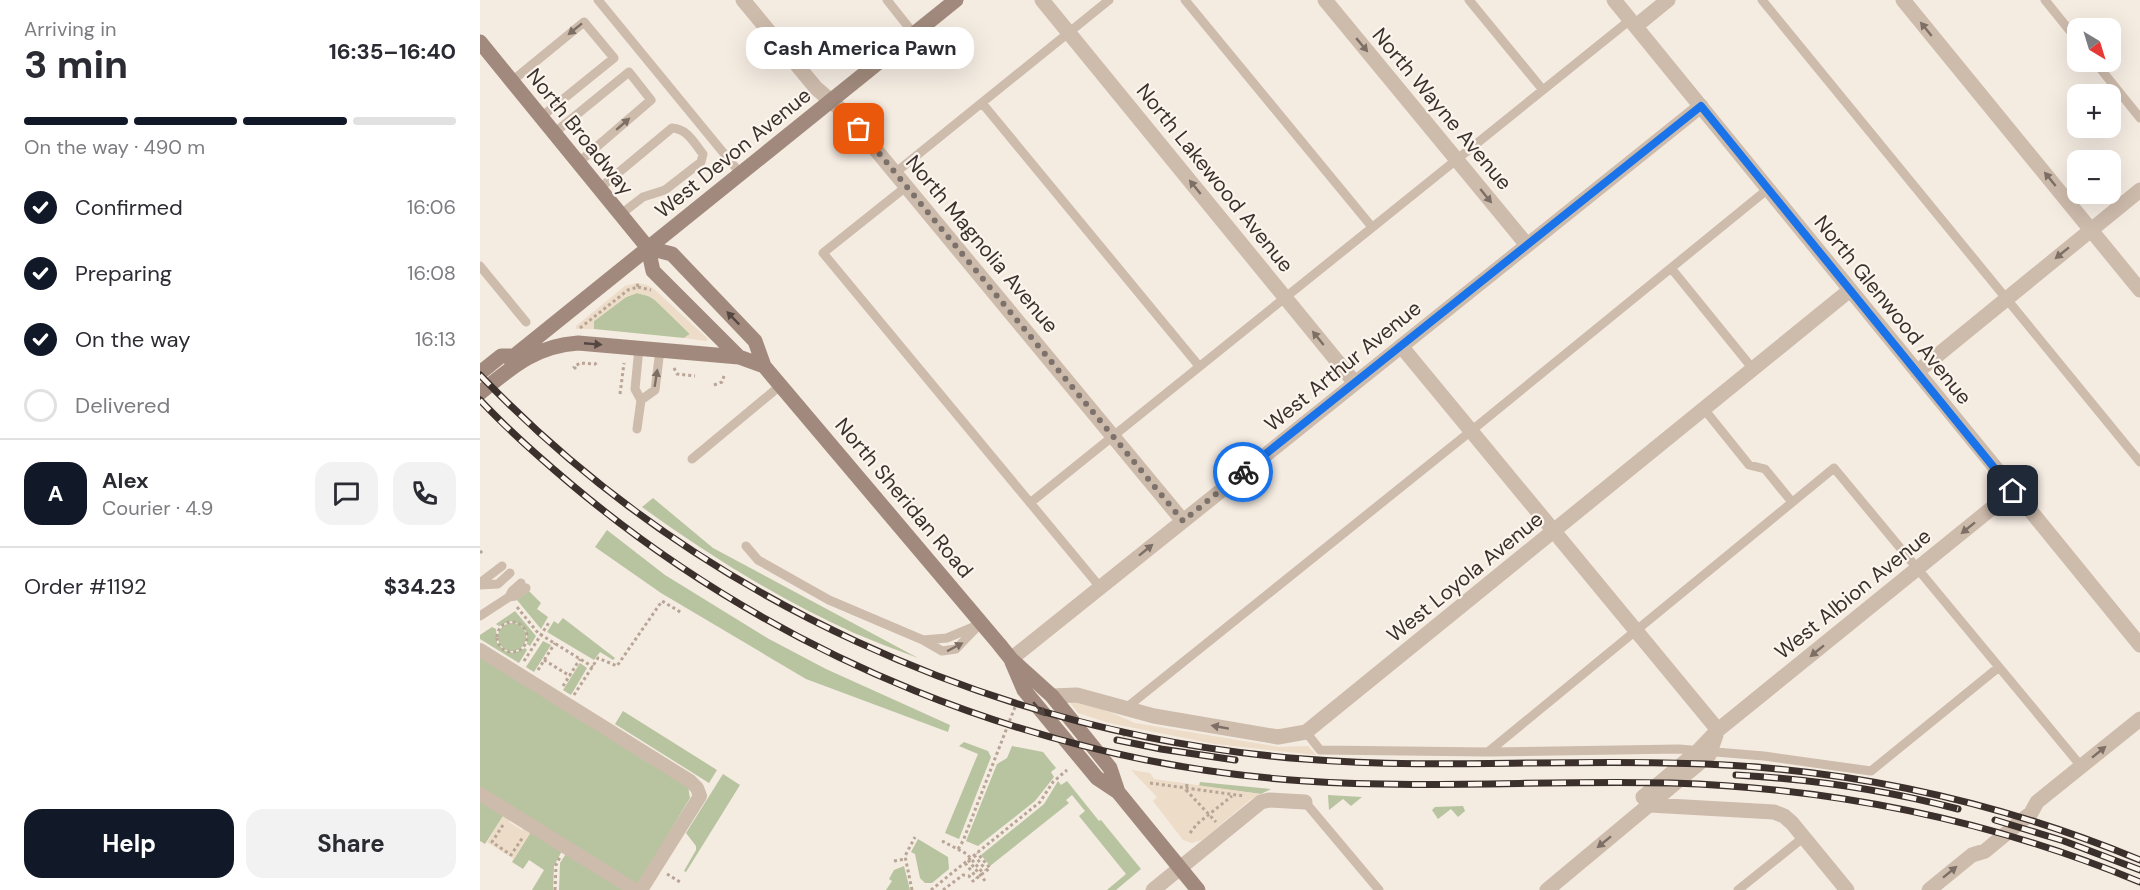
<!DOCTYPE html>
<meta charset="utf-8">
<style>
:root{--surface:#fff;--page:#f2f2f3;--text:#2b2b33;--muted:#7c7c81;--line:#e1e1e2;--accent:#111827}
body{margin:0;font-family:"DM Sans",sans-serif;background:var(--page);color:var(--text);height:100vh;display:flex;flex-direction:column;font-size:22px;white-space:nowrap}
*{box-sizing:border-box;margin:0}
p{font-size:20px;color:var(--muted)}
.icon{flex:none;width:33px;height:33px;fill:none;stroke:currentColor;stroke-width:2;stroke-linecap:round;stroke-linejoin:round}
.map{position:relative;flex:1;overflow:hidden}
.sheet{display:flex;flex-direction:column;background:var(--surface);width:480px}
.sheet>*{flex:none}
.needle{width:39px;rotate:142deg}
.tools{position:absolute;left:1587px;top:18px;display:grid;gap:12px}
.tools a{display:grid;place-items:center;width:54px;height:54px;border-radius:12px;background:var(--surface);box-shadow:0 6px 24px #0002;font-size:30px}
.pin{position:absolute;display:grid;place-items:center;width:51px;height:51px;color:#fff;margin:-26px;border-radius:12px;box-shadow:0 3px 9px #0006}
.courier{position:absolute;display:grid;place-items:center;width:60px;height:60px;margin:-30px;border:4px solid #1a73e8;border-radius:50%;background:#fff;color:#222;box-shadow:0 2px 8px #0007}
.bubble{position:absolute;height:42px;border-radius:18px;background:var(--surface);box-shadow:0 6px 24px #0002;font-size:20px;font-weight:700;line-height:42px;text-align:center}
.summary em{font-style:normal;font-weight:700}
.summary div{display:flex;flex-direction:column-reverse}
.summary{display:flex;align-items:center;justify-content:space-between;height:102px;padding:0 24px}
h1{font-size:39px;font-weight:700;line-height:45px}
.bar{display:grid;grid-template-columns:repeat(4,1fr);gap:9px 6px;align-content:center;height:72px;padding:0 24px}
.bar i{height:8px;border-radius:4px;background:var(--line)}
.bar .active{background:var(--accent)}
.bar p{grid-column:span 4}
.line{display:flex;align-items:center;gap:15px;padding:0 24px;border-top:2px solid var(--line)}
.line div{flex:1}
.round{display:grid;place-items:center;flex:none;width:63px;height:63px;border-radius:18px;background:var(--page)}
ol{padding:0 24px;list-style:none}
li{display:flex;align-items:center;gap:18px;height:66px}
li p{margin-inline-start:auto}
li .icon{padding:6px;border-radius:50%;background:var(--accent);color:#fff;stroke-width:4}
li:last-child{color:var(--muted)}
li i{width:33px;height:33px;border:3px solid var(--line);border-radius:50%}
.button{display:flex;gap:12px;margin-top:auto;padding:12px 24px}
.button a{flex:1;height:69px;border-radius:18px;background:var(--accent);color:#fff;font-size:24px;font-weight:700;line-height:69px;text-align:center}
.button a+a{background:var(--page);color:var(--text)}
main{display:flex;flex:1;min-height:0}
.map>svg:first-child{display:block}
.green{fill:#b8c4a0}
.plaza{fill:#ecdcc8}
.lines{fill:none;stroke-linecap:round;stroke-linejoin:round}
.path{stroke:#b9a596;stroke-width:3;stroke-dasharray:3 3;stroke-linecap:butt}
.service{stroke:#cdbbac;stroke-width:9}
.pedestrian{stroke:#cdbbac;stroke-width:14}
.minor{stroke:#cdbbac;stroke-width:15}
.secondary{stroke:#a18a7d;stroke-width:15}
.rail-casing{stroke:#3b302b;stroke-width:7}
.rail{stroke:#fbf5ee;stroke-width:4.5;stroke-dasharray:14;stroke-linecap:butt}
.oneway{fill:#7d6f65}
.oneway2{fill:#544640}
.done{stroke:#7c716b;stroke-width:6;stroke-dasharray:0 10.8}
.route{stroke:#1a73e8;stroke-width:8}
.labels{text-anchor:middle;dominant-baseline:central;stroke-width:4.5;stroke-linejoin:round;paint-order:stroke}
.street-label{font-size:21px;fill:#3b302b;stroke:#fbf5ee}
</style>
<main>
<section class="sheet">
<div class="summary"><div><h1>3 min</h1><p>Arriving in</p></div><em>16:35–16:40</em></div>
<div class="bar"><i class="active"></i><i class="active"></i><i class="active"></i><i></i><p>On the way · 490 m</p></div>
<ol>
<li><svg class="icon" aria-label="check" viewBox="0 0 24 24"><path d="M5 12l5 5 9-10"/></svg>Confirmed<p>16:06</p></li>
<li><svg class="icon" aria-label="check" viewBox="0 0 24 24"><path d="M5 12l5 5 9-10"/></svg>Preparing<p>16:08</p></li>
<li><svg class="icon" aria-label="check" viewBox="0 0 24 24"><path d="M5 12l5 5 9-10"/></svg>On the way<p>16:13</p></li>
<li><i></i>Delivered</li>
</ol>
<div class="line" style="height:108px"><b class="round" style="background:var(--accent);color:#fff">A</b><div><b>Alex</b><p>Courier · 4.9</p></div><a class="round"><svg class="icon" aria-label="chat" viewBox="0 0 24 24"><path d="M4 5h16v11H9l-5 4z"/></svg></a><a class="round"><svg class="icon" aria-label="phone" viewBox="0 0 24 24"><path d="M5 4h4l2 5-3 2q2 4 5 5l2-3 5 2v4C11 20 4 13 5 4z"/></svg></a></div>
<div class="line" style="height:78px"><div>Order #1192</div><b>$34.23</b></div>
<div class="button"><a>Help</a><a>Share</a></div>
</section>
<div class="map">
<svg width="1660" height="890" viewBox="0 0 1660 890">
<rect width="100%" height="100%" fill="#f4ebe1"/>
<path class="green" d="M157,293L169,296L175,300L210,334L204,338L114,329V321L146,297Z
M173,498L233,548L438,658C417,650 395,642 374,633C299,599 228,555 162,507Z
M127,530L185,575L289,639L346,669L470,725L468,732L326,679L181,593L115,547Z
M49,591L61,603L57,609L68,617L61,629L37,600Z
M35,611L56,636L50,646L47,644C49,631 43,624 30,621L19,626L16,624Z
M83,618L135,658L133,660L120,652L114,660L67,632L74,621L78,624Z
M18 637a14 14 0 1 1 28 0a14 14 0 1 1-28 0Z
M12,627L16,629L17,643L25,651L34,653L45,648L47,650L39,663L0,639V635Z
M63,641L71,645L54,672L46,667Z
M0,655L208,786L210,798L157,886L0,787Z
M100,663L107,668L91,695L83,690Z
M143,711L237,770L229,783L135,724Z
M484,742L508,751L511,757L479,839L465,833L498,754L479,746Z
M532,746L563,752L576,768L571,772L574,777L555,801L498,846L486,841L517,764L527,758Z
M243,774L260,785L206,872L204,871L216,850V846L206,833Z
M578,781L581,785L587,781L619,821L621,820L661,869L636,890H627L646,874L599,816L605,811L592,795L586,800L589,803L510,866L501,855L564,804Z
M720,782L791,789L781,794L719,786Z
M848,795L882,797L871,806L863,799L849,810Z
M0,798L25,813L5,844L0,841Z
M983,806L985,811L978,817L971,809L958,819L952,810L955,807Z
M52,830L83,849L74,866L73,890H52L64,870L49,860L43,869L32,862Z
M438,839L468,857L469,869L452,883H445L440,878L435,854L431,852Z
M87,852L148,890H79L80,863Z
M424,866L430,890H406L412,881L409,879L414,870Z"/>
<path class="plaza" d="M157,283L167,285L174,289L228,339L226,341L204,338L210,334L175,300L168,296L157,293L146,297L114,321V329H96V326L145,286Z
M589,701L616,706L655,723L799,747L828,746L836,755L735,744L629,723L598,713Z
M651,770L670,773L674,779L781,794L770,800L722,840L712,843L703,840L673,801L677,797Z
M25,813L32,818L29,822L42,830L45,826L52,830L34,859L7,842Z"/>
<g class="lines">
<path class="path" d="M158,287L171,290
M100,328L148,290L158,287L157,283
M194,368L197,374L215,376
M96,369L94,367L100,363L115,364L119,361
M234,385L242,382L244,376
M140,394L144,363
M0,553L4,549
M37,607L58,633L113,667
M17 637a15 15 0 1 1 30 0a15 15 0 1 1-30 0Z
M64,660L90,676
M44,661L70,621
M58,670L75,643
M83,686L100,659
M94,695L118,658L137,666L182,601L202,613
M643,734L647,737
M670,783L764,796
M707,784L706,790L736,822
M23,825L12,842L31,855L43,837
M710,833L717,824L752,796
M462,841L487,854L503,873
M478,849L483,841L535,707
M494,855L506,870
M488,860L506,882
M414,861L425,859
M485,863L497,878
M187,874L200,882
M75,890L76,865L80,857
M432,890L425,856L435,837
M451,890L560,802L573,782L587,770
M463,890L483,875L489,876L493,881L510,868L497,853"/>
<path class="service" d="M118,0L260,173
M407,0L434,34
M705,0L892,227
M989,0L1063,90
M1282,0L1660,462
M1565,0L1598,41
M1615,62L1660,118
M32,81L104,22L134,58L61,117
M502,103L719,366
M74,133L149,72L171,100L99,162
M415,173L629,0
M427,186L343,253L620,587
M120,188L192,128C208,129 214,143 223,154L221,162L185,190L163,197L141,214
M0,266L46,322
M1191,268L1273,369
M161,400L175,390L180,350
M1224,409L1269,465L1285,469L1312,502
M157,429L161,400L155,389L159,348
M212,459L301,385
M550,503L1150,20
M266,546L278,560L349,600L443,640L462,651L476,649L501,623
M0,583L22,566
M0,585L18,584L30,573
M29,597L32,591L41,583
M0,616L29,597L35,596L46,588
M443,640L467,638L498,625
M646,708L991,431L1288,189
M826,732L840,750L1008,752L1199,749L1284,756L1391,771L1519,667
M1008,752L1354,468L1601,766
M825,802L899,890
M1258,890L1324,837"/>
<path class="pedestrian" d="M0,650L210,781L217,788L220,796L161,890
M0,794L155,890"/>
<path class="minor" d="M263,0L336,88L367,115L703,521
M562,0L875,383
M845,0L1047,245
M1134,0L1660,645
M1423,0L1660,290
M1156,26L1188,0
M921,346L1238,730
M1437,372L1660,190
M531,659L1221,106
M572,696L597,695L674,716L798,737L826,732L1370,290
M1170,805L1163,797L1218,751L1238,730L1533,491
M1170,805L1294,812L1304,816L1312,823L1367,890
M673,890L781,802L789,800L825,802
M1067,890L1229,755L1236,735
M1449,890L1492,855L1505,851L1551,813L1557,802L1660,719"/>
<path class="secondary" d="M0,42L168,248L173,271L259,357L284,366
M168,248L192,254L275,341L284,366L519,644L531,659L572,696L630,768L638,792
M31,368L34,356L476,0
M0,373L21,356H34
M0,393C32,367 55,346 98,343L259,357
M532,662L544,690L617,778L638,792L718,890"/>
<defs>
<path id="rail" d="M0,375C214,598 516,735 824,759C958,770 1092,758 1226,764C1375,770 1522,803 1660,860
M0,400C28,430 60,458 92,485C297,657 557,763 825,781C946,789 1069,780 1191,783C1352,788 1511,820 1660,882
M637,740L681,749L755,760
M1256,775C1330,779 1406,790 1478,809
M1515,820L1584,841L1660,870"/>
</defs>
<use href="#rail" class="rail-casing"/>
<use href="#rail" class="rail"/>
</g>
<defs><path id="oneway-solid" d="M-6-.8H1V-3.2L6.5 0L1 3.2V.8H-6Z" transform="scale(1.5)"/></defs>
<g class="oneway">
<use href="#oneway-solid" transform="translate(95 29) rotate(141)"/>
<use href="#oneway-solid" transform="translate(1446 29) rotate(-129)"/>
<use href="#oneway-solid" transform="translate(882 45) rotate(50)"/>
<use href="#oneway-solid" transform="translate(143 124) rotate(-41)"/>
<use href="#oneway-solid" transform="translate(1570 179) rotate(-129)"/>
<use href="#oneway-solid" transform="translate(715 187) rotate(-129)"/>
<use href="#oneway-solid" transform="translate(1006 196) rotate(51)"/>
<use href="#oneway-solid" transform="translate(1582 253) rotate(141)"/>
<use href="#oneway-solid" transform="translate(838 338) rotate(-129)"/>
<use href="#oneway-solid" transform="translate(176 378) rotate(-81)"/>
<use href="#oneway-solid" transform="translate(1488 528) rotate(141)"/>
<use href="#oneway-solid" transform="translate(666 550) rotate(-39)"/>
<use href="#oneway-solid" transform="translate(475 647) rotate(-28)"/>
<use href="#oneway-solid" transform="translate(1337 651) rotate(141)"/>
<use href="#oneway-solid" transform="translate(740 727) rotate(-170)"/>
<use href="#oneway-solid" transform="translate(1619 752) rotate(-39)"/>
<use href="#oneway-solid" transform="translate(1124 842) rotate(141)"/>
<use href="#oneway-solid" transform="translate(1470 872) rotate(-39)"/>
</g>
<g class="oneway2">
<use href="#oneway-solid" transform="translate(253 318) rotate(-134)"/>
<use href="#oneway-solid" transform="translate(113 344) rotate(5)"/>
<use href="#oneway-solid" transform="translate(559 709) rotate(50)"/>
</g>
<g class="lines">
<path class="done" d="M379,129L703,521L763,472"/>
<path class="route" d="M763,472L1221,106L1533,491"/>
</g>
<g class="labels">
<g class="street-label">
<text transform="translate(962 109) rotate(50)">North Wayne Avenue</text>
<text transform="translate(100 132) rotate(51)">North Broadway</text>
<text transform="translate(253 153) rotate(-39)">West Devon Avenue</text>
<text transform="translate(735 178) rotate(51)">North Lakewood Avenue</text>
<text transform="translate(502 244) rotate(50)">North Magnolia Avenue</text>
<text transform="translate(1413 310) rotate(51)">North Glenwood Avenue</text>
<text transform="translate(863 366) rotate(-39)">West Arthur Avenue</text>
<text transform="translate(424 498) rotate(50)">North Sheridan Road</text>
<text transform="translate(985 577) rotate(-39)">West Loyola Avenue</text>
<text transform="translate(1373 594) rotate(-39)">West Albion Avenue</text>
</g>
</g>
</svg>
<div class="tools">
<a><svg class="needle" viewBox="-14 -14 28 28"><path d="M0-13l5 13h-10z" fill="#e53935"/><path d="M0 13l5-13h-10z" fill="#7c7c81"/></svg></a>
<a>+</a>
<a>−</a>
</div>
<div class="pin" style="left:379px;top:129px;background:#ea580c"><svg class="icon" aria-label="bag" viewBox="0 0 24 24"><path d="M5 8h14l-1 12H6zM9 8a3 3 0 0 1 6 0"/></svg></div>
<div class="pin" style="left:1533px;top:491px;background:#1f2937"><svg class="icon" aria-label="home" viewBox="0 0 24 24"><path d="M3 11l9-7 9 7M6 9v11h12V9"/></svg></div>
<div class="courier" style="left:763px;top:472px"><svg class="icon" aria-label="bike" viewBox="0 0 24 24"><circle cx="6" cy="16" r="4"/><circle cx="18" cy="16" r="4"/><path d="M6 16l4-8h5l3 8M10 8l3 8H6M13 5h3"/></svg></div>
<div class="bubble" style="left:266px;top:27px;width:228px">Cash America Pawn</div>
</div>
</main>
